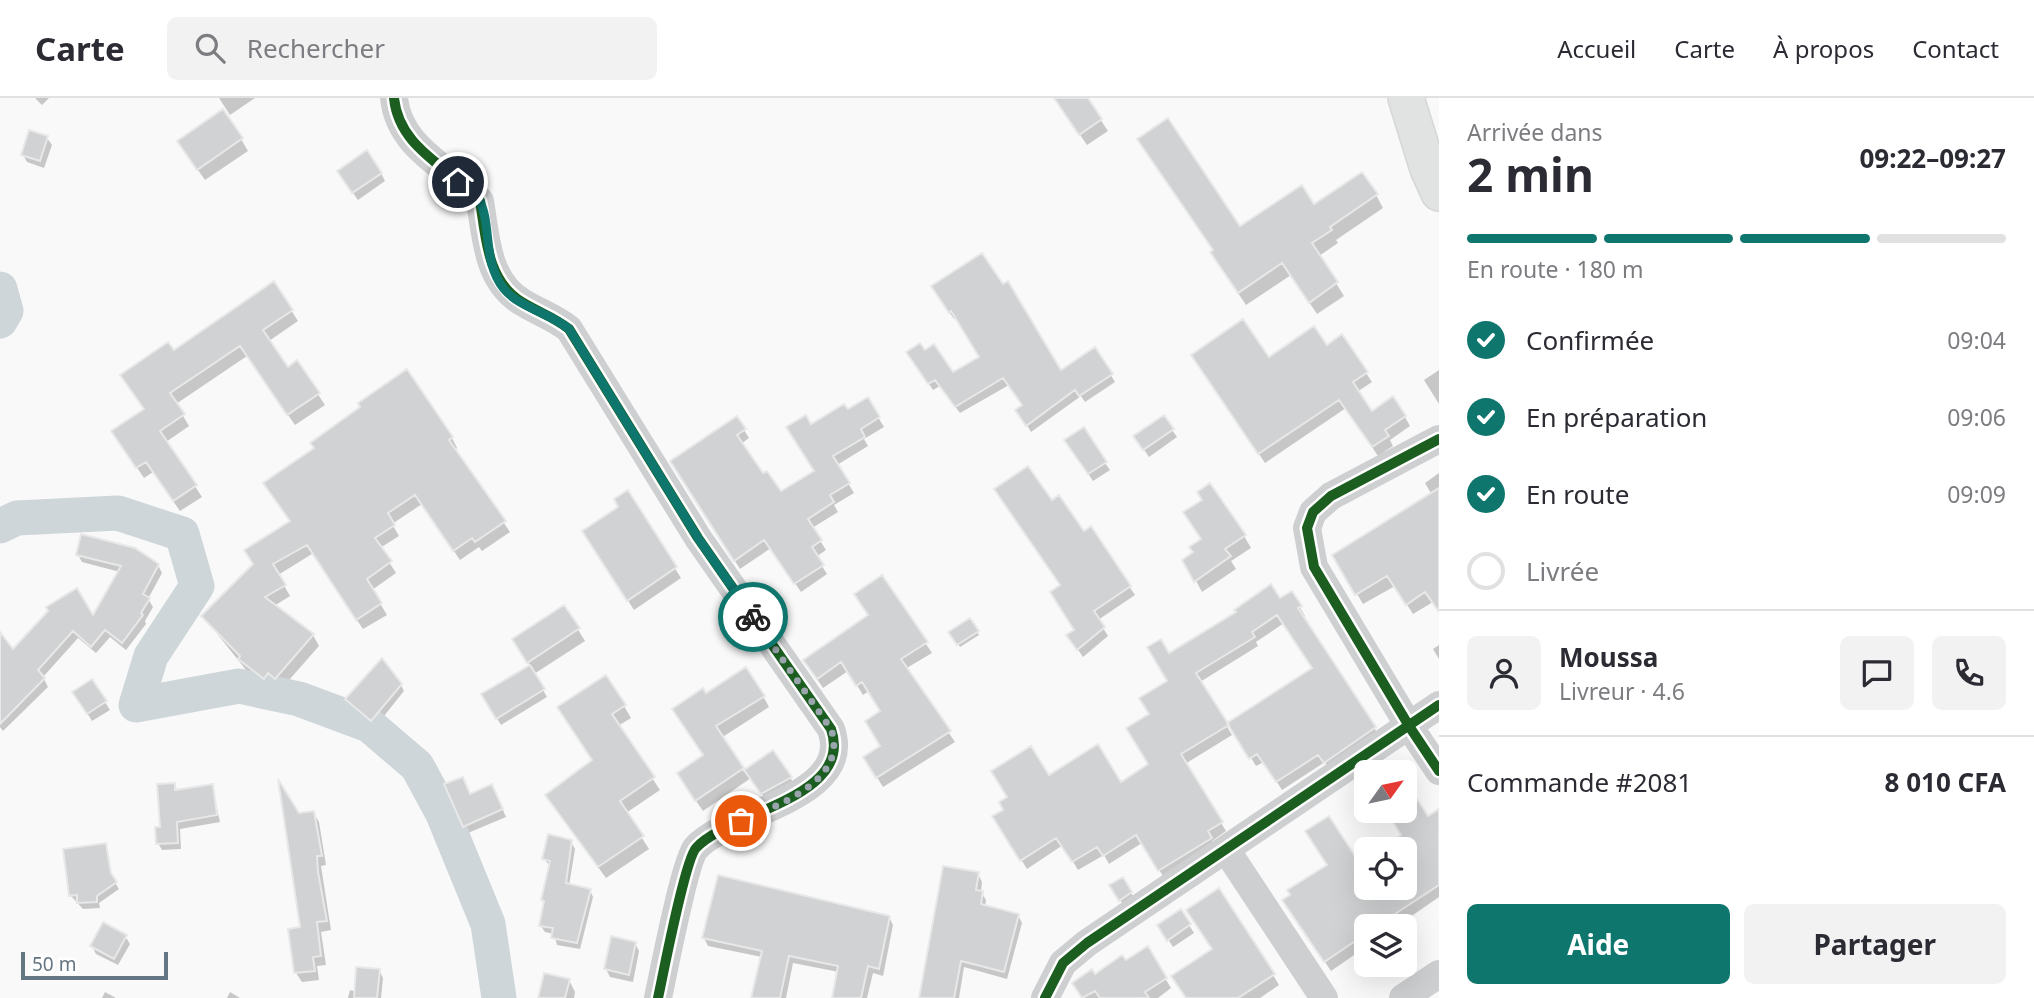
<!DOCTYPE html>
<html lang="fr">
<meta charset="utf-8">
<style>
:root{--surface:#fff;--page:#f2f2f3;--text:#2b2b33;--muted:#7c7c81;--line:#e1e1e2;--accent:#0f766e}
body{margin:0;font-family:"Noto Sans",sans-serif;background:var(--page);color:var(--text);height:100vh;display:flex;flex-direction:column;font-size:26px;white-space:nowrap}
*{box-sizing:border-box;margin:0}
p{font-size:23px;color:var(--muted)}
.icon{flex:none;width:38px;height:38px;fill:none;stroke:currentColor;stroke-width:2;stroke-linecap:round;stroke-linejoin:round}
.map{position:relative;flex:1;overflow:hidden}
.details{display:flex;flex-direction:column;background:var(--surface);width:595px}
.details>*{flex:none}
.needle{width:46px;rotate:57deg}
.fabs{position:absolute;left:1354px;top:662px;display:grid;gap:14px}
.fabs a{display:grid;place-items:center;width:63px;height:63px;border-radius:10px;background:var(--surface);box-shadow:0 7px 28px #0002;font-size:35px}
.scale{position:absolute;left:21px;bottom:18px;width:147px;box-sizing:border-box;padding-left:7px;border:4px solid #657683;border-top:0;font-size:19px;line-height:24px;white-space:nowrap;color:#657683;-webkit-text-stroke:5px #fff;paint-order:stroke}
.pin{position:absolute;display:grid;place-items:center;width:60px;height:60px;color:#fff;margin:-30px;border:4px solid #fff;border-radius:50%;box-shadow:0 2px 7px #0007}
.courier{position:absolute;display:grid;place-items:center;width:70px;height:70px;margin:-35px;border:5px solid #0f766e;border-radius:50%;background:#fff;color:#222;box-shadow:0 2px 9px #0007}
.summary em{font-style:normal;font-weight:700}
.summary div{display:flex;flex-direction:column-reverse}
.summary{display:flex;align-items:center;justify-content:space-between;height:119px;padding:0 28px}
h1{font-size:46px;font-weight:700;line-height:52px}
.bar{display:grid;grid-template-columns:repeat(4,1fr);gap:10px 7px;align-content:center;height:84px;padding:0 28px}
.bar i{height:9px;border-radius:5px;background:var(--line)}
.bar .selected{background:var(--accent)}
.bar p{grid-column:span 4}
.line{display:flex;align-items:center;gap:18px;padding:0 28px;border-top:2px solid var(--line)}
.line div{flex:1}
.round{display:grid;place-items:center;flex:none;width:74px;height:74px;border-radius:10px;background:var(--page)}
ol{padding:0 28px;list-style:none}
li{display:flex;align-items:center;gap:21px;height:77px}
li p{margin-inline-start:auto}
li .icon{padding:7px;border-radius:50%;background:var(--accent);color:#fff;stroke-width:4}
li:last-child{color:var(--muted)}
li i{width:38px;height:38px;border:4px solid var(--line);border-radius:50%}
.cta{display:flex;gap:14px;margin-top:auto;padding:14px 28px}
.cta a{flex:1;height:80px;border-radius:10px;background:var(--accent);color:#fff;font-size:28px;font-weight:700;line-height:80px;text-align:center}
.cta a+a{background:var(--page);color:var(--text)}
header{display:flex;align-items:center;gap:42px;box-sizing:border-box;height:98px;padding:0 35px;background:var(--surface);border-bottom:2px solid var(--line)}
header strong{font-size:33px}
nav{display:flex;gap:38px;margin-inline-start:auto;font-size:24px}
.search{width:490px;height:63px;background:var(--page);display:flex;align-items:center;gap:18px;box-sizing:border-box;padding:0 24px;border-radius:10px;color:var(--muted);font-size:26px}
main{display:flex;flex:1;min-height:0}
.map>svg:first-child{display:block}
.shadow{fill:#0003}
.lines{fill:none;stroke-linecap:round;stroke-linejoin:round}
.river{stroke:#ced6d9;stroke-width:35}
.building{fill:#d0d2d3;stroke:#e8e8e8;stroke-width:2}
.major-casing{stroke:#d5d6d7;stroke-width:38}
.minor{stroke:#cecfd0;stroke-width:28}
.major{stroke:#e1e2e2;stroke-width:35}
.cycleway-casing{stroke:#fff;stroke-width:15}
.cycleway{stroke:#1b5e20;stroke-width:10}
.done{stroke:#99a4ac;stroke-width:7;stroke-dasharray:0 12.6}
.route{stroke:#0f766e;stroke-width:9}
</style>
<header>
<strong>Carte</strong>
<div class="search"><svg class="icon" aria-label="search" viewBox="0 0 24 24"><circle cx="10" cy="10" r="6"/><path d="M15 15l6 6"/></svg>Rechercher</div>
<nav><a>Accueil</a><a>Carte</a><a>À propos</a><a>Contact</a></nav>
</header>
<main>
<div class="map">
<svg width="1439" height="900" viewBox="0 0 1439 900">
<rect width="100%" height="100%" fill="#f9f9f9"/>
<path class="shadow" d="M35,0H49L42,7Z
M219,0H255L230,17Z
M1055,0H1086L1108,33L1087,47Z
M47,40L52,47L44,70L27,64L23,57Z
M241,41L248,53L205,82L186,55Z
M381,75L385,83L358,102L343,81Z
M1376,97L1383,110L1336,142L1338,145L1319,158L1344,198L1317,216L1291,177L1246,207L1220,168L1240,131L1314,108Z
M937,196L1060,274L1095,251L1115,284L1085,304L1081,298L1031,334L1022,319L1024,308L1009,287L960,315L940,288L933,292L913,262L953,277L981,259L957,219L954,221Z
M291,212L298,223L269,243L288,271L297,265L325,307L295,327L247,258L176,306L189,328L166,344L202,399L180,413L153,374L144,380L120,345L145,312L173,254Z
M1327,249L1366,275L1372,284L1357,294L1371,315L1405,319L1410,328L1390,342L1393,348L1378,358L1346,310L1265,365L1199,267L1268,261Z
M1439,272V306L1424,282Z
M867,301L884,329L864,341L868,348L837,367L854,395L834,407L838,414L812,430L826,452L816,459L827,476L801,494L771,450L740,471L678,373L744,332L749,340L741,346L762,378L781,396L816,374L811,328L847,314Z
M1172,332L1177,339L1149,359L1140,346Z
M452,340L457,350L455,352L510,434L482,453L479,449L460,462L422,406L392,426L399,438L380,450L396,475L372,492L387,517L363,531L312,456L278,477L290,498L274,508L313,537L319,548L282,590L275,584L271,590L246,572L203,518L255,467L291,425L271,396Z
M1071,350L1105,365L1110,372L1093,383Z
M1439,375V513L1433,504L1413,516L1395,488L1363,506L1334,457L1432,397L1425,385Z
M628,395L681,480L634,512L590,443L620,410Z
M1051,405L1083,435L1090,431L1135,497L1098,522L1108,538L1083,559L1074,546L1076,532L1062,488Z
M1244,438L1251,450L1231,463L1236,471L1202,494L1185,462L1195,455L1202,442Z
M78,457L158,467L162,475L148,501L153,509L145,523L146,526L126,552L110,539L96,555L78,540L43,579L48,589L3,633L0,629V536L13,554L93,521L120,474L82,464Z
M881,479L932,555L905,571L955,644L883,689L865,660L883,648L882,614L869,593L863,597L848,573L823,590L811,572L870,518Z
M1291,495L1305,518L1302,520L1380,639L1330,673L1325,664L1282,692L1264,664L1256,668L1230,626L1314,571L1284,525L1256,544L1258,548L1200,584L1232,637L1185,666L1226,733L1212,743L1216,750L1165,781L1142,745L1109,766L1104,757L1078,772L1063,747L1027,771L995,719L1048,680L1121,686L1150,667L1151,616L1169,583V558Z
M564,509L585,543L534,576L547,599L501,627L483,597L531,569L521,553Z
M969,522L979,537L960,549L951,535Z
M1439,547V561L1433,551Z
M92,583L110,612L92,623L74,594Z
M401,587L404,593L376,628L347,601Z
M705,597L763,598L769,609L721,640L744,674L773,654L795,687L766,702L751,680L703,713L685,687L705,658Z
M624,608L631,620L618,628L660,692L626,715L649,751L606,780L554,709L593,663L566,622Z
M174,687L178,693L212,688L220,724L180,731L181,751L162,752L158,745Z
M496,696L506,719L468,735L464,728L470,698Z
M313,714L319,724L326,767L321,768L331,832L321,834L326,867L317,868L319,882L302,884L296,875L302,831L298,717Z
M1439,719V799L1400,826L1367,828V848L1331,873L1290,812L1367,789H1405L1427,721Z
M571,744L575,751L569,788L590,792L593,799L580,851L557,847L554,836L545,834L541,828L550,768L544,761Z
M105,747L113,781L119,791L99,805L100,810L83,811L70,797Z
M978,776L982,784L981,794L986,802L985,809L1018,817L1022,825L1007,881L964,869L959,900H920Z
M1122,781L1133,798L1122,805L1112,788Z
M1181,814L1194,835L1173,849L1164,835Z
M889,819L893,827L883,878L873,875L867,900H833L839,874L793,865L786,900H753L762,859L708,848L704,840Z
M1405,835L1410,843L1405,847Z
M125,838L130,846L118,867L96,856L92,848Z
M635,845L639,853L633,884L610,879L606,871Z
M1147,851L1171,890L1158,900H1083L1074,885L1125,865Z
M379,872L383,880L381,900H348L350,892L356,894Z
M1273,877L1279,887L1260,900H1187Z
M569,882L575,894L574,900H540Z
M105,894L116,900H102Z
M230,894L240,900H227Z"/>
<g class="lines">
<path class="river" d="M0,191L6,213L0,223
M0,428L17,420L118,415L182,436L197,488L151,558L136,607L239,588L299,601L369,627L417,668L443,716L488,826L499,900"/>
</g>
<path class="building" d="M1054,0H1088L1102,21L1079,37Z
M223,11L243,40L197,72L177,43Z
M1168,20L1240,128L1302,87L1314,106L1362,74L1378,96L1330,129L1332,132L1312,145L1338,184L1309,205L1282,165L1238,195L1210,154L1213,152L1137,41Z
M29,32L48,38L40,63L21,57Z
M367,52L382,75L352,95L337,73Z
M982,155L1003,186L1008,183L1061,272L1095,249L1113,276L1079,298L1075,292L1026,328L1015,312L1022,307L1003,280L955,309L935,282L928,286L906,254L920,245L925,252L934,246L953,274L979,259L951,213L949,215L931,188Z
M274,183L293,212L263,232L288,269L297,262L320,295L287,317L240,248L170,295L185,316L160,333L197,387L173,403L146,364L136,370L111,333L144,311L120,277L168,244L174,252Z
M1243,221L1269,259L1314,228L1327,247L1342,236L1368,274L1353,284L1372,313L1393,298L1406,318L1385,332L1389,338L1372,349L1339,302L1258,356L1191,257Z
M407,271L453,339L449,342L506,423L475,444L472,440L453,453L415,397L388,415L395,427L375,440L392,463L367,481L382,505L356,522L307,447L273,466L286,487L265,499L314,536L275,581L268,575L264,581L238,561L240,558L201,518L253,466L244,452L290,423L263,385L314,350L310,345L360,309L358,305Z
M868,299L880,319L861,331L865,339L833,358L850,385L830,397L834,404L808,421L822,442L812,449L824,467L794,486L764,442L734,463L670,363L737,318L746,331L737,337L763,375L767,373L781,393L814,373L786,329L806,317L811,326L844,306L848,311Z
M1164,317L1174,331L1143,352L1133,338Z
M1084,329L1107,364L1088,376L1064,342Z
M1028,368L1052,402L1059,397L1084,433L1091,428L1131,488L1094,513L1105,529L1077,552L1066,537L1074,532L1050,494L1060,487L994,391Z
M1210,385L1246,437L1225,451L1231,458L1194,484L1182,462L1193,454L1189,449L1201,441L1183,414L1202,402L1197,394Z
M1439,390V514L1425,494L1406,507L1387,478L1355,497L1332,457Z
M628,392L677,469L627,503L582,433L618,409L614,401Z
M81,436L135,450L159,466L143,496L150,500L141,515L143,517L122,545L105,532L91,549L73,533L38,572L45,580L0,626V534L13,551L48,513L46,509L77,490L93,517L121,468L76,457Z
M882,477L928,544L901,561L951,633L876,680L863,659L880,648L865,623L880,613L862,584L856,588L841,564L817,581L803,562L868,517L854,496Z
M1271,486L1280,500L1292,493L1302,508L1298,510L1376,629L1324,665L1318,657L1276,684L1257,656L1249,661L1227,625L1312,570L1277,517L1252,534L1255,539L1196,575L1229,627L1181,656L1223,724L1208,733L1212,740L1158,773L1136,737L1103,758L1097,749L1072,764L1056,740L1020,763L992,718L1003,712L999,704L1007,699L991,673L1031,648L1049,677L1098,646L1121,684L1148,666L1126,630L1149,616L1139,600L1167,583L1147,549L1161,541L1169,555L1236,514L1234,512Z
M564,507L580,530L527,565L512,541Z
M970,520L979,533L957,547L948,534Z
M382,560L402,586L371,623L345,601Z
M530,567L545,591L496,621L481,596Z
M746,569L765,598L716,628L744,670L695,703L677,675L703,657L672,611L703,590L706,595Z
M606,577L626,607L612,616L655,679L620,703L644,738L598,769L545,697L592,662L557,609Z
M92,581L107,603L87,616L72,594Z
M773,652L792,679L761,696L744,672Z
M463,679L470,696L492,686L503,711L463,729L444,686Z
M278,681L299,715L314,713L322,758H317L318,774L327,823L317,824L321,858L313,859L315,873L294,875L288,831L300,829Z
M175,685V692L213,686L217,717L177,724L178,745L156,746L155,729H160L157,686Z
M1415,698L1428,718L1439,711V787L1395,816L1403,828H1367V835L1324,864L1282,802L1290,797L1287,792L1327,767L1305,733L1329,718L1359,764L1367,759V789H1405V751H1379L1401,737L1386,712H1405V704Z
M548,736L572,742L566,785L591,791L577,845L551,840L553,830L539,828L544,803L541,802L550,763L542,761Z
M106,745L111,775L117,784L97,798V804L77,805V797L69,798L63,751Z
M943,768L979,774L976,792L983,793L981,806L1019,816L1004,874L961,863L954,900H919Z
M718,777L890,818L879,871L868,868L861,900H832L838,868L789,858L780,900H751L762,853L702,840Z
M1123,779L1132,794L1119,803L1109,787Z
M1219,790L1275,876L1238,900H1186L1171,878L1212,851L1186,812Z
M1181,811L1191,826L1167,843L1157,827Z
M103,824L127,837L114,861L90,848Z
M611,838L636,844L629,877L604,871Z
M1148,848L1167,880L1145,894L1149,900H1100L1095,893L1082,900L1072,885L1092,871L1095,876L1122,857L1126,862Z
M356,869L380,871L377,900H354Z
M544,875L570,881L565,900H538Z"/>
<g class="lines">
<defs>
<path id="major" d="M1406,0L1428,71L1439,95"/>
</defs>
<use href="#major" class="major-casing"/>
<path class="minor" d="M394,0C399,51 450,69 480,103C486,140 487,183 522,204C538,214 554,219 569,231L698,440L831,631C855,700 728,714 696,750C685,762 663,877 658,900
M1439,341L1331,398L1313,414L1307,430L1314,469L1409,628L1439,673
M1227,753L1324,900
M1045,900L1063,865L1087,845L1439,607
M1403,900L1439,876"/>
<use href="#major" class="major"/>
<defs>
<path id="cycleway" d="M394,0C399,51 450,69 480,103C486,140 487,183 522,204C538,214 554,219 569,231L698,440L831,631C855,700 728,714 696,750C685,762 663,877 658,900
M1439,341L1331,398L1313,414L1307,430L1314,469L1409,628L1439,673
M1045,900L1063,865L1087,845L1439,607"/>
</defs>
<use href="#cycleway" class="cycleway-casing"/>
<use href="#cycleway" class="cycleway"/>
</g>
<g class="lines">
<path class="done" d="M741,723C777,708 849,682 831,631L753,519"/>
<path class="route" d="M458,84C465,89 475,95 479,102C492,125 482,164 504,191C520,210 550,215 569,231L698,440L753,519"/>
</g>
</svg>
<div class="fabs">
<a><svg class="needle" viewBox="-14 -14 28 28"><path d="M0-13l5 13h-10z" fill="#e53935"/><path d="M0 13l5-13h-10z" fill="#7c7c81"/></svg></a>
<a><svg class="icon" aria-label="locate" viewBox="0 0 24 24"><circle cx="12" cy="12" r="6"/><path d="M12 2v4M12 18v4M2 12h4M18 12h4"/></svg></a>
<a><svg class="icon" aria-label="layers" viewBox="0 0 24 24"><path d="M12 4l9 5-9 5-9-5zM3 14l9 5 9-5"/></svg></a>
</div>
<div class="scale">50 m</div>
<div class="pin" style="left:741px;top:723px;background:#ea580c"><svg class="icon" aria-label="bag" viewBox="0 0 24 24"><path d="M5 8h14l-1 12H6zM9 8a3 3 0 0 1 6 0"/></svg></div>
<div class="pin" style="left:458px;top:84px;background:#1f2937"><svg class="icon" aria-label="home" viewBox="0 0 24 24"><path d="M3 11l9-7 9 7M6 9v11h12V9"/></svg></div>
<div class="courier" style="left:753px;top:519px"><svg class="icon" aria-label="bike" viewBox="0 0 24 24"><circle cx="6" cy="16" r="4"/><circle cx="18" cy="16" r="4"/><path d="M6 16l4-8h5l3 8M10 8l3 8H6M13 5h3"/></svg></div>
</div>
<section class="details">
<div class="summary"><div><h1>2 min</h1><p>Arrivée dans</p></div><em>09:22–09:27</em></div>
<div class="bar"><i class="selected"></i><i class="selected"></i><i class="selected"></i><i></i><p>En route · 180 m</p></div>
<ol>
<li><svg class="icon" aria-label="check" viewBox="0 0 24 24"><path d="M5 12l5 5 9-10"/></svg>Confirmée<p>09:04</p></li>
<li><svg class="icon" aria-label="check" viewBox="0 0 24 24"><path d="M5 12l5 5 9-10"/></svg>En préparation<p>09:06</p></li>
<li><svg class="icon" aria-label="check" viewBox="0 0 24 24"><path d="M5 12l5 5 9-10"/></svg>En route<p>09:09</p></li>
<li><i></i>Livrée</li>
</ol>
<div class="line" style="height:126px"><a class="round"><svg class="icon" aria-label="person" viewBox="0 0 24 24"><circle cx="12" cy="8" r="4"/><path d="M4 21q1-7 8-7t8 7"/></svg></a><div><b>Moussa</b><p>Livreur · 4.6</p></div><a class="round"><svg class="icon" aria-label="chat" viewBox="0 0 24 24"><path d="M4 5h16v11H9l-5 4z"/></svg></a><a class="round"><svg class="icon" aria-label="phone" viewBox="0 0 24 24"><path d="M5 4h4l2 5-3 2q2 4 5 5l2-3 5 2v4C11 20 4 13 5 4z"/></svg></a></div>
<div class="line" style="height:91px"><div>Commande #2081</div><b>8 010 CFA</b></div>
<div class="cta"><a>Aide</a><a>Partager</a></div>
</section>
</main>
